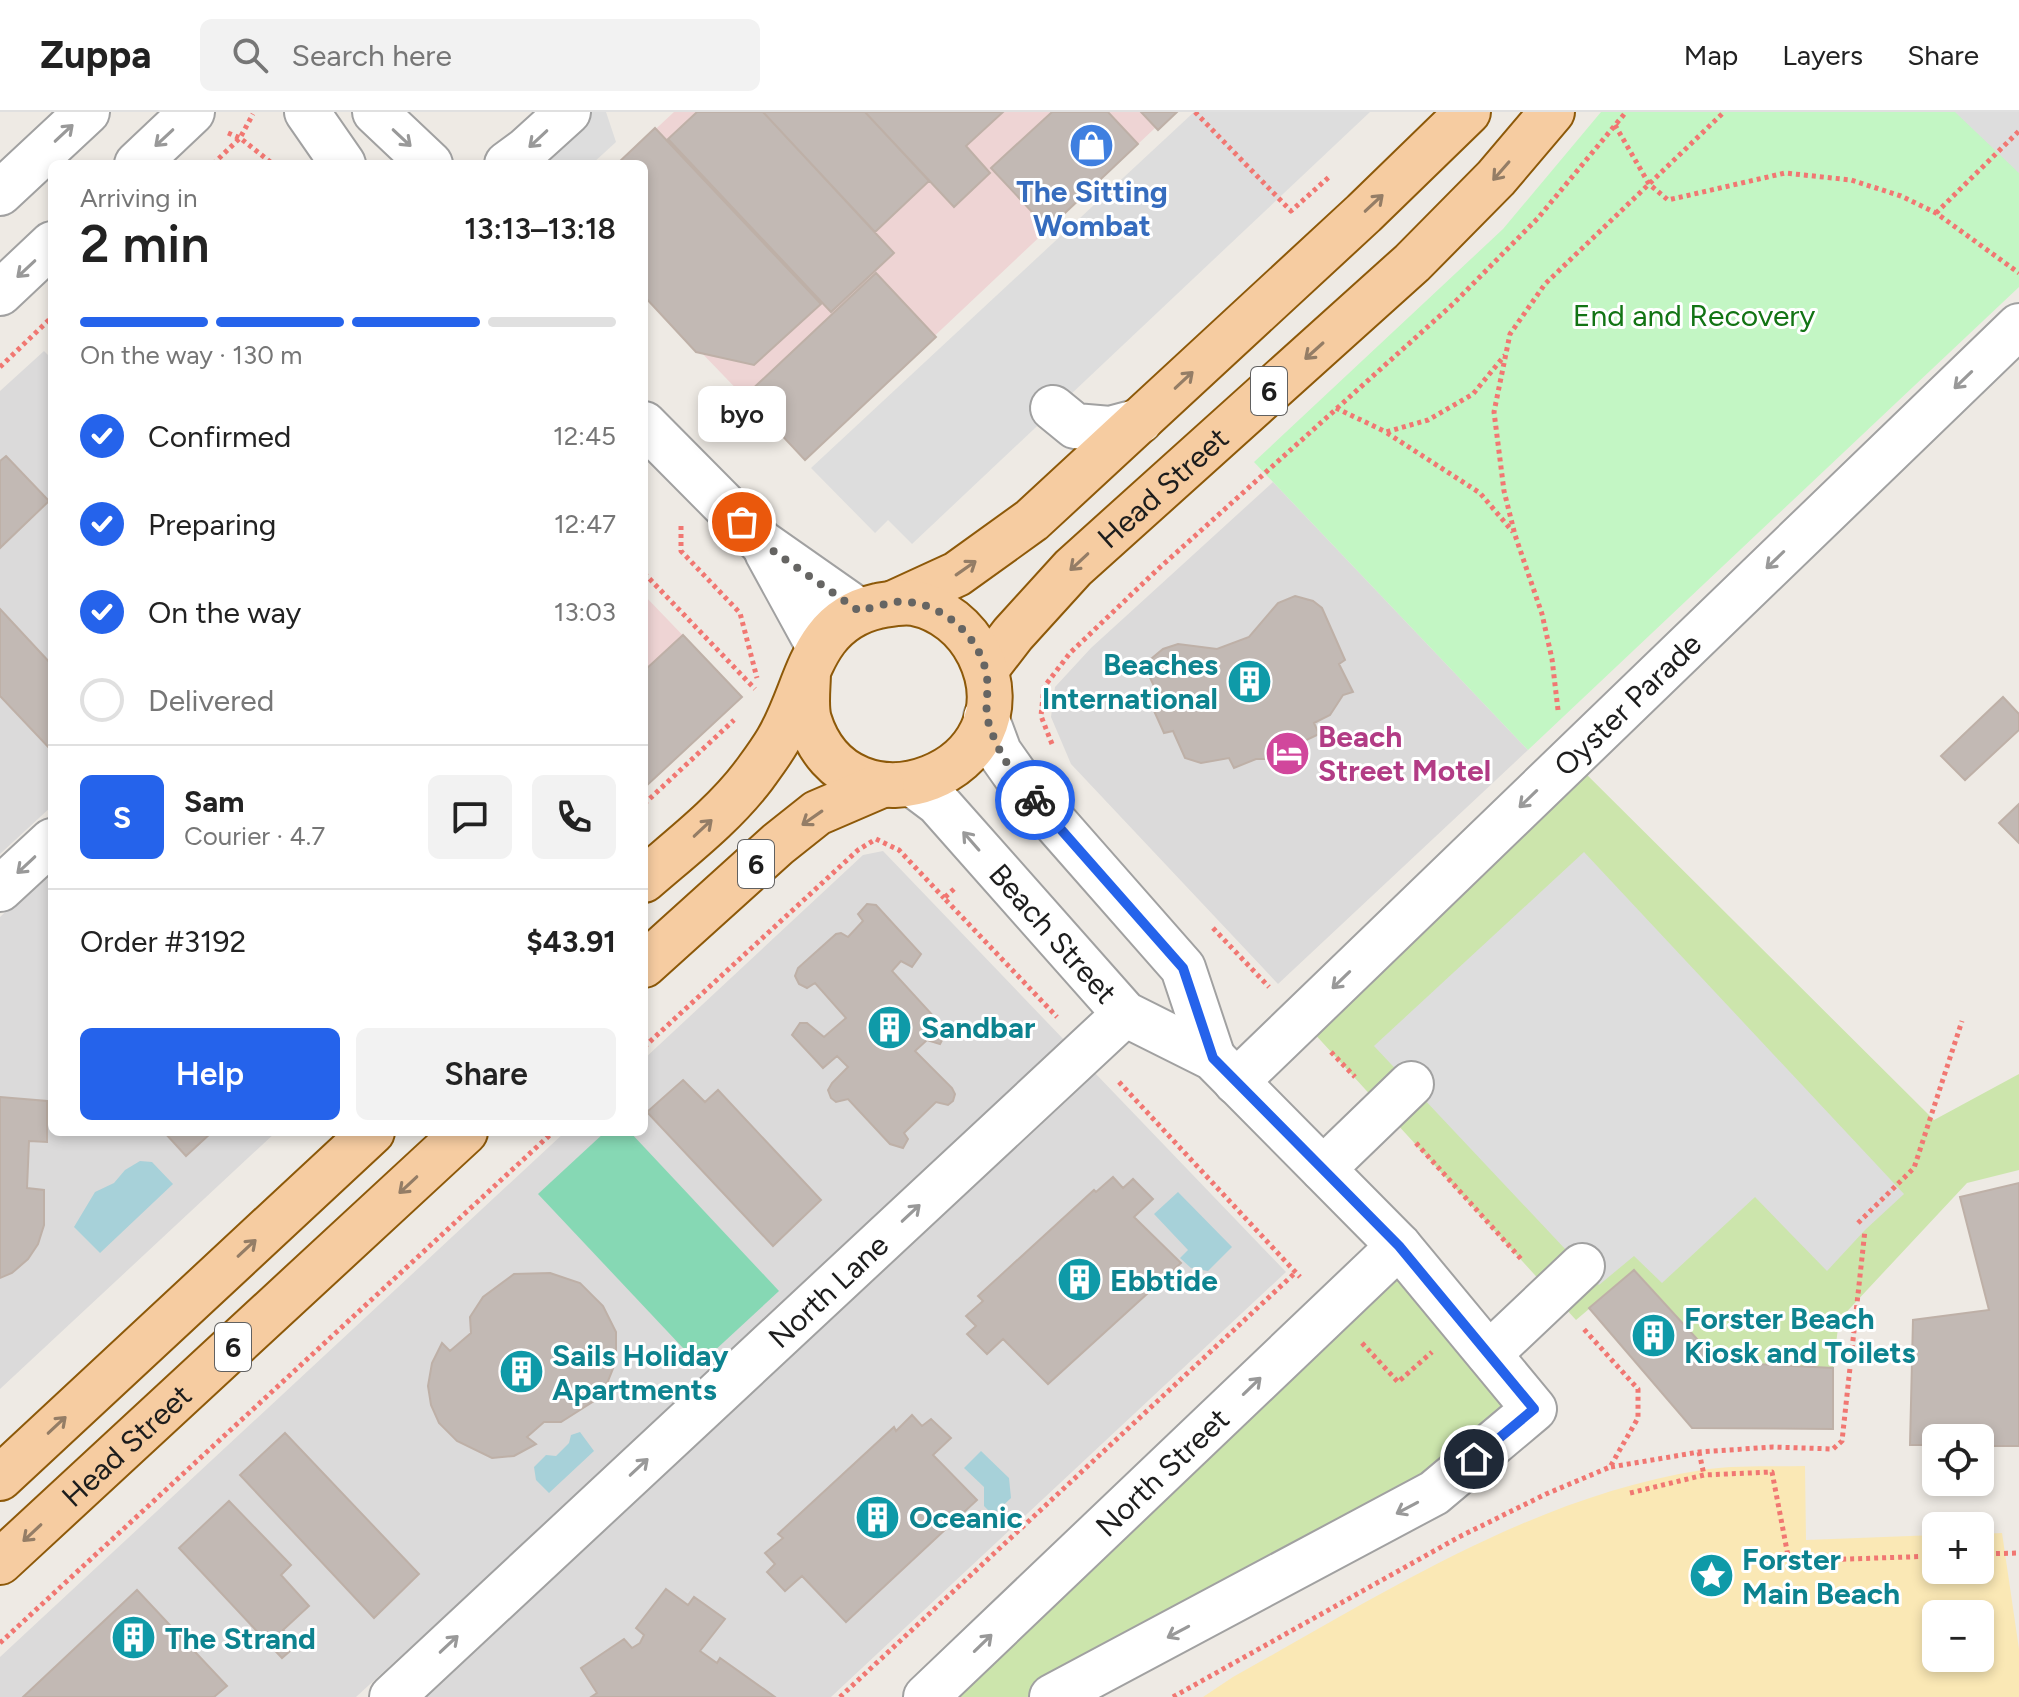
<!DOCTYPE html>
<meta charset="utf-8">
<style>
:root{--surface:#fff;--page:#f2f2f2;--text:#222;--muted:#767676;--line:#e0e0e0;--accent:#2563eb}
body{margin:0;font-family:Figtree,sans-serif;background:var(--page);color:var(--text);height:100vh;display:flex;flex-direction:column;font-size:30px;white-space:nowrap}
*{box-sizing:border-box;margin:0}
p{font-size:26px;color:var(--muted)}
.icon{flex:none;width:44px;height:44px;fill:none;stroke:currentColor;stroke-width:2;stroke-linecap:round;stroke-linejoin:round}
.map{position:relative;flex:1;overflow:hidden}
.panel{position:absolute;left:48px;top:48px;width:600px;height:976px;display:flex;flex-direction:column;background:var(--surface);border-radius:12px;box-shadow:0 4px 12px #0003}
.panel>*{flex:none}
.controls{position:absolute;left:1922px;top:1312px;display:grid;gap:16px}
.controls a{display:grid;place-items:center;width:72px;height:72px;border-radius:12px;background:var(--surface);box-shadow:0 4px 12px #0003;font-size:40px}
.pin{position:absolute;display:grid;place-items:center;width:68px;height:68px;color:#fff;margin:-34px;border:4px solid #fff;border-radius:50%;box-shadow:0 2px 8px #0007}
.courier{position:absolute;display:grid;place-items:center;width:80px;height:80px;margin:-40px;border:6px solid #2563eb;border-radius:50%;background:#fff;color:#222;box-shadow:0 2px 10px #0007}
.bubble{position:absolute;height:56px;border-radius:12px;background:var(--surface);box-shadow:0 4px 12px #0003;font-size:26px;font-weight:600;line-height:56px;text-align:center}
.overview em{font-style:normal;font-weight:600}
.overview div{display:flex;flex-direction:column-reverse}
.overview{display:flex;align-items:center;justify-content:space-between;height:136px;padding:0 32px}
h1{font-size:52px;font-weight:600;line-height:60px}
.bar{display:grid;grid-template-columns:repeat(4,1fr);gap:12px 8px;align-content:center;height:96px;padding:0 32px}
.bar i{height:10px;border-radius:6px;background:var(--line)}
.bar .current{background:var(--accent)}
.bar p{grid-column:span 4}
.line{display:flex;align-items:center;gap:20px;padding:0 32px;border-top:2px solid var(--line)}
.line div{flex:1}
.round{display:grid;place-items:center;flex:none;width:84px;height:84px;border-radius:12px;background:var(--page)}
ol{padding:0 32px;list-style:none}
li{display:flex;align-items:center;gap:24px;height:88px}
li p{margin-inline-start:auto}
li .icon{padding:8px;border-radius:50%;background:var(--accent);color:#fff;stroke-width:4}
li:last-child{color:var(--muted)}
li i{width:44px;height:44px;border:4px solid var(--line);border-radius:50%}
.cta{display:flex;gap:16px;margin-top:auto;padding:16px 32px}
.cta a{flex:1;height:92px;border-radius:12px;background:var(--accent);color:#fff;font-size:32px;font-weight:600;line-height:92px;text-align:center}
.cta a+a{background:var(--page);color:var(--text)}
header{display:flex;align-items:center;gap:48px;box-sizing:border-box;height:112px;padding:0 40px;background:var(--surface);border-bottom:2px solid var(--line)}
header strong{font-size:38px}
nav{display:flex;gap:44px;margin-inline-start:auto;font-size:28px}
.search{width:560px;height:72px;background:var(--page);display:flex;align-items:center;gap:20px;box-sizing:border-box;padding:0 28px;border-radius:12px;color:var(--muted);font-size:30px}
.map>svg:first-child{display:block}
.residential{fill:#dbdada}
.commercial{fill:#eed4d4}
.grass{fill:#cce5ac}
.sand{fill:#fae8b5;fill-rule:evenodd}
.park{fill:#c3f6c4}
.pitch{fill:#86d8b4}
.parking{fill:#ddd}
.water{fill:#a7d1d9}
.building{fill:#c2b9b4;stroke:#beb0a7;stroke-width:2}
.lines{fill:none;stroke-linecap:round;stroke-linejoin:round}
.minor-casing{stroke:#a1a1a1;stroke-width:48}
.major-casing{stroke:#8d5909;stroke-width:48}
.path{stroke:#f17772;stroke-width:5;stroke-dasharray:4 4;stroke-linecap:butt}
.minor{stroke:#fff;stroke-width:44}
.major{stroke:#f6cca1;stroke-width:44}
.oneway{stroke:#999}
.oneway2{stroke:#947d66}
.done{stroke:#666563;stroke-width:8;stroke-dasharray:0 14.4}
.route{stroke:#2563eb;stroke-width:10}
.labels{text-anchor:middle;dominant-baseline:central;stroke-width:6;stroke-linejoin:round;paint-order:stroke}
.shield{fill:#fff;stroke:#616161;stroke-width:2}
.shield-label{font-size:28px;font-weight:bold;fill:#1d1d1d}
.shop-label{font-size:30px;font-weight:bold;fill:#366cbe;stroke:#fff}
.park-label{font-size:30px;fill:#127414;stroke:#fff}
.street-label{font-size:30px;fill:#1d1d1d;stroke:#fff}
.culture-label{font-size:30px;font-weight:bold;fill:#0d838f;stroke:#fff;text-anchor:start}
.hotel-label{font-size:30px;font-weight:bold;fill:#b23c85;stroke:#fff;text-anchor:start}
</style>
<header>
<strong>Zuppa</strong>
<div class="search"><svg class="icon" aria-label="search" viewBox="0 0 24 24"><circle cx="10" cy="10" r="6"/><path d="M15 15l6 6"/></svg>Search here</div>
<nav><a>Map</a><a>Layers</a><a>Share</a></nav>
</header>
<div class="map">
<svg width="2019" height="1585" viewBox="0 0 2019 1585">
<rect width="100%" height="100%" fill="#eeeae4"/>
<path class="residential" d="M44,239L52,247V694L0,742V279Z
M1273,370L1528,638L1278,872L1071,652L1051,605L1055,575L1091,536Z
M883,739L1068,932L356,1585H0V1545L565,1020H644V947L863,743Z
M52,756V1020H276L0,1277V805Z
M1094,960L1286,1160L831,1585H420Z"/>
<path class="commercial" d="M674,0H1172L804,347L644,181V52H618Z
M644,483L742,585L644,676Z"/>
<path class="grass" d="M1570,646L1934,1008L2019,962V1058L1967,1071L1839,1208L1833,1256L1718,1250L1635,1158L1576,1208L1301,907Z
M1399,1134L1534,1297L1052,1585H926Z"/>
<path class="sand" d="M1805,1354L1806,1428L1936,1423V1458H1980V1422L2002,1421L2019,1537V1585H1203L1233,1565C1381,1483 1531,1385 1702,1358C1735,1353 1771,1355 1805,1354ZM1936,1502H1980V1546H1936Z"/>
<path class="park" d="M1601,0H2019V175L1528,638L1254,350L1503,117Z"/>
<path class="pitch" d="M605,1020H630L779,1179L699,1253L538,1082Z"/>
<path class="parking" d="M589,0H606L616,30L592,52H534Z
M1194,0H1370L912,432L888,408L875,421L811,356Z
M1955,0H2019V61L1998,41Z
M1584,740L1904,1082L1865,1118L1827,1159L1755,1085L1662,1171L1634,1144L1599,1173L1374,934Z"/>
<path class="water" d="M140,1049L152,1050L173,1072L100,1141L74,1115L95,1080L114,1071L125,1058Z
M1178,1080L1232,1135L1208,1159L1191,1156L1180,1146L1188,1138L1154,1102Z
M580,1320L594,1339L549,1381L536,1368L534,1355L546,1343L556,1344L569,1331L571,1323Z
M981,1339L1009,1366L1011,1386L993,1403L984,1394V1375L964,1356Z"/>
<path class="building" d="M697,0H763L894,141L831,200L668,27Z
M763,0H865L929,69L875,120Z
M865,0H1003L966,34L990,61L954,95Z
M1052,0H1108L1138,32L1048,117L991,56Z
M1141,0H1177L1158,18Z
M655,16L821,192L754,253L696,240L644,184V52H617Z
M876,161L936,225L805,348L745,284Z
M6,344L49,389L0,436V349Z
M1295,484L1313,489L1322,496L1345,548L1339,552L1353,580L1343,583L1330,603L1314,611L1319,622L1296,633L1287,641L1269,647H1256L1234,656L1229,646L1201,651L1185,646L1173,619L1164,621L1150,590L1160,587L1146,557L1151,547L1163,537L1178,532L1217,537L1249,525L1278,491Z
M0,497L52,553V639L0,584Z
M683,523L742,585L644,676V559Z
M2003,585L2019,602V618L1965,668L1941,644Z
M2019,692V731L1999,711Z
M867,792L876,793L921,842L912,855L901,849L892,859L947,919L940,932L927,928L915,939L952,976L955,982L953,989L948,993L936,990L904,1021L908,1027L903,1036L890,1032L848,987L836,990L831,986L828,978L832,971L848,955L837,944L823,956L792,923L800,911H807L824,925L846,906L815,871L807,876L799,872L795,864L798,856L836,822L841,821L848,825L863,809L858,802Z
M683,968L705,990L718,978L821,1088L773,1134L647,1000Z
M0,985L47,989V1030L29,1029L27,1076L44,1078V1113L38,1132L28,1147L12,1161L0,1166Z
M164,1020H212L186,1044Z
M1113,1065L1123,1076L1133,1067L1153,1087L1134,1105L1181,1151L1048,1272L1003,1227L987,1242L967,1222L976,1214L966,1204L983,1189L978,1184L1094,1078L1096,1080Z
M2019,1071V1334H1980V1326H1936V1333H1910L1913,1208L1989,1198L1960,1085Z
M1634,1158L1718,1250L1833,1256V1317L1692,1316L1589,1196Z
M550,1161L580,1171L603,1194L616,1220V1249L608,1269L594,1289L561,1310H544L527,1325L536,1332L514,1344L492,1346L457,1329L439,1311L431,1293L428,1274L432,1251L442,1231L450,1239L471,1221L470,1205L483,1185L514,1162Z
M912,1303L922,1314L931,1307L951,1326L933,1343L977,1388L846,1510L802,1464L785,1479L767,1460L775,1452L765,1441L783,1426L778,1422L894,1315L896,1319Z
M285,1321L419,1462L374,1506L240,1363Z
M229,1389L291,1453L281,1463L309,1494L283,1518L297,1533L282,1546L179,1436Z
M666,1477L688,1493L694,1485L725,1507L700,1539L717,1551L720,1546L775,1585H591L597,1581L581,1556L624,1527L632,1536L640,1531L644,1523L636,1516Z
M137,1478L227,1574L214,1585H23Z"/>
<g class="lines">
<defs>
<g id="minor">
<path d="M307,0L343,52"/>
<path d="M375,0L430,52"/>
<path d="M137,52L192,0"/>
<path d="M507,52L526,38L568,0"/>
<path d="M0,81L87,0"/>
<path d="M0,181L52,132"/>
<path d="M1053,296L1075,314L1110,317L1140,309"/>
<path d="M644,312L762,431L859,499"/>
<path d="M767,440L819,535"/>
<path d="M986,605L999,640L1023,674L1183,856L1213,946"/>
<path id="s1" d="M914,673L938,691L1125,902L1213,946L1399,1134L1534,1297L1434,1381L1052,1585"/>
<path d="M0,777L52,729"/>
<path id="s2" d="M1236,970L2019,214"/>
<path d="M1323,1057L1411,972"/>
<path d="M1489,1242L1582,1154"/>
<path id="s3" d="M392,1585L1125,902"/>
<path id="s4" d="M926,1585L1399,1134"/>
</g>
<g id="major">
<path d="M896,490L957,462L1032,408L1364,101L1468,0"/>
<path id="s5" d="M986,557L1013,522L1073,456L1412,151L1496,66L1552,0"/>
<path d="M644,768C682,735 724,703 754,663C762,652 771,640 778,628C809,576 808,510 878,494C890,492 902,489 914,491C943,497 966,516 979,542C1036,659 848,733 809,608C805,594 808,574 808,560"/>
<path d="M644,853L778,732L817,701L882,673"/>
<path d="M0,1366L372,1020"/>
<path id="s6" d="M0,1450L465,1020"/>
</g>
</defs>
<use href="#minor" class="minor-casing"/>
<use href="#major" class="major-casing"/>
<path class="path" d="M1195,0L1291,99L1329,65
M1615,13L1649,72L1668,88L1785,61L1851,68L1901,84L1936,101L2019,161
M228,21L240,26L273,52
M213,52L240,26L253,2
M1936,101L2019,19
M0,255L52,205
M1336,296L1386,320L1428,308L1473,282L1505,243
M1387,321L1480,381L1513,420
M681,414V439L740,501L757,566
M644,461L755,577
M1558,598L1552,547L1542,502L1515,423L1504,379L1494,300L1510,222L1545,172L1724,0
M1052,632L1041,604L1044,575L1070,541L1157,458L1453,192L1538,106L1626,0
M644,692L734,608
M954,777L944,786L1057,905
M1213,816L1269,875
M644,935L858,738L876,727L899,738L944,786
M1331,940L1355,965
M1119,970L1300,1165
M1416,1031L1522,1148
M1858,1111L1914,1056L1962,909
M1362,1231L1398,1270L1432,1240
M1699,1340L1704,1363
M1611,1355L1699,1340L1773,1335L1833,1337L1842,1329L1865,1118
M1630,1381L1704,1363L1772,1360L1789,1449L1936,1444
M1980,1442L2019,1441
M0,1531L553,1020
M840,1585L1296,1160
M1173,1585L1459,1425L1546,1382L1610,1355L1638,1306V1277L1582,1215"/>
<use href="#minor" class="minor"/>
<use href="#major" class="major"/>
</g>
<defs><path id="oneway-shaft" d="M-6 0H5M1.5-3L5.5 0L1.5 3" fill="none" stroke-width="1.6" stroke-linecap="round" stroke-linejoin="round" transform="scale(2)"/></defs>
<g class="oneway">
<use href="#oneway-shaft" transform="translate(64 21) rotate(-43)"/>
<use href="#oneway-shaft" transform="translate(164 26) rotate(137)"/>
<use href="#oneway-shaft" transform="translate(402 26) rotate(43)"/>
<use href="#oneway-shaft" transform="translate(538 27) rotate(137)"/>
<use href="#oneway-shaft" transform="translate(26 157) rotate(137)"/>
<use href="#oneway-shaft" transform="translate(1963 268) rotate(136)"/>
<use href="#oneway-shaft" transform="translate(1775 448) rotate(136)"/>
<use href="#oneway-shaft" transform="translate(1528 687) rotate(136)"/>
<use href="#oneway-shaft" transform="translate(971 729) rotate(-131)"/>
<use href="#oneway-shaft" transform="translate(26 753) rotate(137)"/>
<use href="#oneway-shaft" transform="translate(1341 868) rotate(136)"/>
<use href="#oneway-shaft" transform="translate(911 1101) rotate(-43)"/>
<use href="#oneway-shaft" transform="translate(1252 1274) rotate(-44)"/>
<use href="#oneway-shaft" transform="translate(639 1355) rotate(-43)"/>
<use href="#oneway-shaft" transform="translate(1407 1396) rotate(152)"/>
<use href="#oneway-shaft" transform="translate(1178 1520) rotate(152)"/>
<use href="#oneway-shaft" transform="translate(983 1531) rotate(-44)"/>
<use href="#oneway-shaft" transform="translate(449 1532) rotate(-43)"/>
</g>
<g class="oneway2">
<use href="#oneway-shaft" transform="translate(1501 59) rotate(131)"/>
<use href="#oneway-shaft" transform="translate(1374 91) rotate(-43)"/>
<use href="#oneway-shaft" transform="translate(1314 239) rotate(138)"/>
<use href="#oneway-shaft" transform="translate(1184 268) rotate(-43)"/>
<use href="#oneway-shaft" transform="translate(1079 450) rotate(137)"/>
<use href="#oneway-shaft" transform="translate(966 456) rotate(-35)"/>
<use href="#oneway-shaft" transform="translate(812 706) rotate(145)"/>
<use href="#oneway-shaft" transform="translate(703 716) rotate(-43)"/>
<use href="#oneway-shaft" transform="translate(408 1073) rotate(137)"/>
<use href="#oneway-shaft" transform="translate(247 1136) rotate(-43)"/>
<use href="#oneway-shaft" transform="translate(57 1313) rotate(-43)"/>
<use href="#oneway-shaft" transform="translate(32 1421) rotate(137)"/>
</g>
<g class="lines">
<path class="done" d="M742,410L762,431L859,499C871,496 884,492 896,490C936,486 978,521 986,560C990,577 984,595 988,609C997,640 1014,664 1035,688"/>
<path class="route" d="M1035,688L1183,856L1213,946L1399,1134L1534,1297L1474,1347"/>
</g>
<defs>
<symbol id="shop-disc" viewBox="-11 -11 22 22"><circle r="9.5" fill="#3f7fe0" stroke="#fff"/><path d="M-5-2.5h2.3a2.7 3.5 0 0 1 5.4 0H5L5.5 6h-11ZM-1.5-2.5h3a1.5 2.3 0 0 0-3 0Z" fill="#fff"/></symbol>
<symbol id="building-disc" viewBox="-11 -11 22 22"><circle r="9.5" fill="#0f9aa8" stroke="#fff"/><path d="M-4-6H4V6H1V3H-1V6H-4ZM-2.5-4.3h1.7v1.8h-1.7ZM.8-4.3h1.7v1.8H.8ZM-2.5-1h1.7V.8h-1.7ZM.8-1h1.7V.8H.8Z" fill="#fff"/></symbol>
<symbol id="hotel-disc" viewBox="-11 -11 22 22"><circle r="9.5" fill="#d1479c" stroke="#fff"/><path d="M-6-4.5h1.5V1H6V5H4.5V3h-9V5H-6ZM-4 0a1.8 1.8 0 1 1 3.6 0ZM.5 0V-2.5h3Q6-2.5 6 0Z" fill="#fff"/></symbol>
<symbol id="sight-disc" viewBox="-11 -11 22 22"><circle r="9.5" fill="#0f9aa8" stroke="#fff"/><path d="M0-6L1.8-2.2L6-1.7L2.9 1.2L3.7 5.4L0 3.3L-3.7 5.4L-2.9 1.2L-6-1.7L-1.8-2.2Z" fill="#fff"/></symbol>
</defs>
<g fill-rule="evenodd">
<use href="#shop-disc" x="1066" y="8" width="51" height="51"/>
<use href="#building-disc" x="1224" y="544" width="51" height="51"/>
<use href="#hotel-disc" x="1262" y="616" width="51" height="51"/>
<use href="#building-disc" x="864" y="890" width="51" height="51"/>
<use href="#building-disc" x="1054" y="1142" width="51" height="51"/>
<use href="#building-disc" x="1628" y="1198" width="51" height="51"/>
<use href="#building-disc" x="496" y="1234" width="51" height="51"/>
<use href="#building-disc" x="852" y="1380" width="51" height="51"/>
<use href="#sight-disc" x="1686" y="1438" width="51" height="51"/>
<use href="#building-disc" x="108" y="1500" width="51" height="51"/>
</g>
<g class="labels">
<g class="shield">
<rect x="1251" y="255" width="36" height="48" rx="6"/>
<rect x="738" y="728" width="36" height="48" rx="6"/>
<rect x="215" y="1211" width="36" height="48" rx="6"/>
</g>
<g class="shield-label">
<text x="1269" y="279">6</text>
<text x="756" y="752">6</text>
<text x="233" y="1235">6</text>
</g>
<g class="shop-label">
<text x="1092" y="79">The Sitting<tspan x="1092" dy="34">Wombat</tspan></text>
</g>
<g class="park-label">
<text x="1694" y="203">End and Recovery</text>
</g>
<g class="street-label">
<text stroke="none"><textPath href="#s5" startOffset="254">Head Street</textPath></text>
<text stroke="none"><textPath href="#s2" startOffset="544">Oyster Parade</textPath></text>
<text stroke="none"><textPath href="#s1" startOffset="204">Beach Street</textPath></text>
<text stroke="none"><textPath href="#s3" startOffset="596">North Lane</textPath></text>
<text stroke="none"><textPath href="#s6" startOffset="172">Head Street</textPath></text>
<text stroke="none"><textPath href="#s4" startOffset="326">North Street</textPath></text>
</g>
<g class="culture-label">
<text x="1218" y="552" text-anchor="end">Beaches<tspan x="1218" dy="34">International</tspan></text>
<text x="921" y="915">Sandbar</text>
<text x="1110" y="1168">Ebbtide</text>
<text x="1684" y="1206">Forster Beach<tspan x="1684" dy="34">Kiosk and Toilets</tspan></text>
<text x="552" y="1243">Sails Holiday<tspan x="552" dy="34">Apartments</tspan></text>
<text x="909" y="1405">Oceanic</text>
<text x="1742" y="1447">Forster<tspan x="1742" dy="34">Main Beach</tspan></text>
<text x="165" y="1526">The Strand</text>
</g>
<g class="hotel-label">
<text x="1318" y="624">Beach<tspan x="1318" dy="34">Street Motel</tspan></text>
</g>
</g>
</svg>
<div class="controls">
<a><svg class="icon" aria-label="locate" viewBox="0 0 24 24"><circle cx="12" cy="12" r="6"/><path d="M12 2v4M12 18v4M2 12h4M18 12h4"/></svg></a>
<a>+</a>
<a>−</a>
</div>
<div class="pin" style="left:742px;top:410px;background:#ea580c"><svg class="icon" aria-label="bag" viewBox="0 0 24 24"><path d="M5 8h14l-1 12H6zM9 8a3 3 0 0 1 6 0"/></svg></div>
<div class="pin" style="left:1474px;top:1347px;background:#1f2937"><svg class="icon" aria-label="home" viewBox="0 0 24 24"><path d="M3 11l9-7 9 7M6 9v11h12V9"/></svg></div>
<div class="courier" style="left:1035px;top:688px"><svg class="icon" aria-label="bike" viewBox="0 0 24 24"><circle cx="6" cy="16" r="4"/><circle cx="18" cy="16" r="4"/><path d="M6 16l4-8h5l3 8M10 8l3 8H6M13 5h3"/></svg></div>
<div class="bubble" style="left:698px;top:274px;width:88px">byo</div>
<section class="panel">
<div class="overview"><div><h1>2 min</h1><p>Arriving in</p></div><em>13:13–13:18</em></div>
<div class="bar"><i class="current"></i><i class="current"></i><i class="current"></i><i></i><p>On the way · 130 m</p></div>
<ol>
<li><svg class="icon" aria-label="check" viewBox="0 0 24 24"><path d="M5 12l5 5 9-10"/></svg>Confirmed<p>12:45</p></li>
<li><svg class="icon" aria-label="check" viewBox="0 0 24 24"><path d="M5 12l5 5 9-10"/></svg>Preparing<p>12:47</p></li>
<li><svg class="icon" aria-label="check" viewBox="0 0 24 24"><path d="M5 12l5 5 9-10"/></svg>On the way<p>13:03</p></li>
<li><i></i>Delivered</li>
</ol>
<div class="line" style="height:144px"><b class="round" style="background:var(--accent);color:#fff">S</b><div><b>Sam</b><p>Courier · 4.7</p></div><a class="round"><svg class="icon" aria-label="chat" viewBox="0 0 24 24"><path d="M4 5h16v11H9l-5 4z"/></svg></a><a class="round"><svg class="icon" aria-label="phone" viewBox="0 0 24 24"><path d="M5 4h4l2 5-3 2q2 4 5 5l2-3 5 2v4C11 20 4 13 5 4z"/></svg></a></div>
<div class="line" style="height:104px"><div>Order #3192</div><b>$43.91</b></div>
<div class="cta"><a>Help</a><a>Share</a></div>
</section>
</div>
